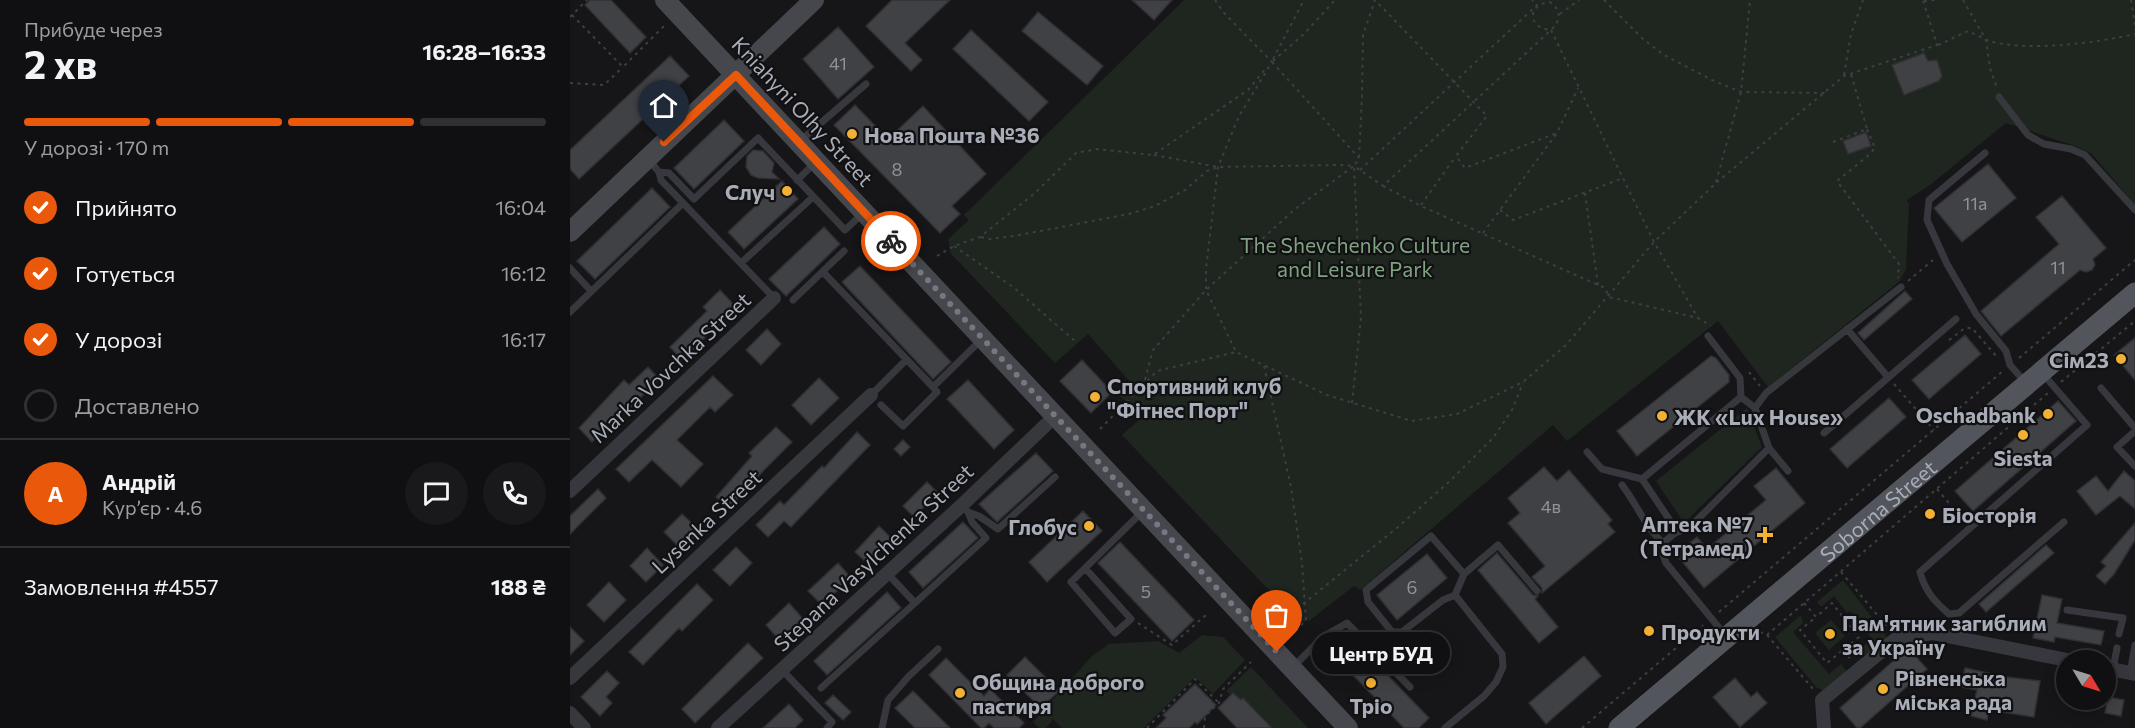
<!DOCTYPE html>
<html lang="uk">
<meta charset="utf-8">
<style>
:root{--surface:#101012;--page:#19191b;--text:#f1f3f6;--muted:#9c9d9f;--line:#303032;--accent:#ea580c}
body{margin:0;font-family:Commissioner,sans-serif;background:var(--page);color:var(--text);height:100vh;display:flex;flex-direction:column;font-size:22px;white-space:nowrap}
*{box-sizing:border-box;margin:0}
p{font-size:20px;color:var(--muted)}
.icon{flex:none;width:33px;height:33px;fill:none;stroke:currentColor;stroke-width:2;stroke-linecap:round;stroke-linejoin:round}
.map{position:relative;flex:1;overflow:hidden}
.drawer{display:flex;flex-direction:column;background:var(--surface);width:570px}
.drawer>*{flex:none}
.needle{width:39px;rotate:128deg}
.fabs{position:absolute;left:1486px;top:650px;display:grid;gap:12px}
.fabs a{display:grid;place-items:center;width:60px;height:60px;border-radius:50%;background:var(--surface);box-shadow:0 3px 15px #0003,0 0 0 2px var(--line);font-size:30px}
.pin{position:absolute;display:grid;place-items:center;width:51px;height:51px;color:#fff;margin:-62px -26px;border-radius:50% 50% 50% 0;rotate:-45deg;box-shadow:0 0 6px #0007}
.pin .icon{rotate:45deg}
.courier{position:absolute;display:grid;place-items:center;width:60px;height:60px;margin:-30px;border:4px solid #ea580c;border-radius:50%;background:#fff;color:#222;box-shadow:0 2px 8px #0007}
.bubble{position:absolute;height:42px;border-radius:21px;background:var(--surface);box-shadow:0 3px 15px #0003,0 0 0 2px var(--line);font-size:20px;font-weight:700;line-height:42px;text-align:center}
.headline em{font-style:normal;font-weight:700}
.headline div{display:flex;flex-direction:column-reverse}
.headline{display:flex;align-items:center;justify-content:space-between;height:102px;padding:0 24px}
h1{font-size:39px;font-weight:700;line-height:45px}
.bar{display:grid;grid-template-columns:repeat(4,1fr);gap:9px 6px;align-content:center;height:72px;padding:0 24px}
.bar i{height:8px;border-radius:4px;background:var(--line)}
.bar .selected{background:var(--accent)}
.bar p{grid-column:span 4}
.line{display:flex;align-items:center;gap:15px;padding:0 24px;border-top:2px solid var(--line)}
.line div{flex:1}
.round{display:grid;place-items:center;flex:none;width:63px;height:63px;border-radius:32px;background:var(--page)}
ol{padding:0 24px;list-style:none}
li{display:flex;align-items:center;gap:18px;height:66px}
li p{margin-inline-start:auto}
li .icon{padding:6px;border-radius:50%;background:var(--accent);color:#fff;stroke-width:4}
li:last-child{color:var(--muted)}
li i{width:33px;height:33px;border:3px solid var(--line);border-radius:50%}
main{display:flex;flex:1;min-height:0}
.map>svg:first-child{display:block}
.green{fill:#1e261f}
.building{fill:#404145;stroke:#303034;stroke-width:1.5}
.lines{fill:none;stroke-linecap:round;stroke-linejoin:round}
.path{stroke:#3d3f44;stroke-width:2;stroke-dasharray:3 4.5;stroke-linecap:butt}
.lane{stroke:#37383d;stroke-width:7}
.street{stroke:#37383d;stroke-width:14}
.secondary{stroke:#45474d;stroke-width:20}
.primary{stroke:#53555c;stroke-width:21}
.done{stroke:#757880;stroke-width:6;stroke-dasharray:0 10.8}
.route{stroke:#ea580c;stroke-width:8}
.poi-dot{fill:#f2b134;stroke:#111113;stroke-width:2}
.labels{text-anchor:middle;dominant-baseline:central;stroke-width:4.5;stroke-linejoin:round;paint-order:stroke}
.number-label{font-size:18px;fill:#8e929b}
.street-label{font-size:21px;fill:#a8adb8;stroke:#111113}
.poi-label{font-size:21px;font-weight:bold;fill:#a8adb8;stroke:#111113;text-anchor:start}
.park-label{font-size:21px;fill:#7fa381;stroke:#111113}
</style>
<main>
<section class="drawer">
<div class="headline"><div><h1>2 хв</h1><p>Прибуде через</p></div><em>16:28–16:33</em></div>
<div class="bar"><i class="selected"></i><i class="selected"></i><i class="selected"></i><i></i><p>У дорозі · 170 m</p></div>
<ol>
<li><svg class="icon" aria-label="check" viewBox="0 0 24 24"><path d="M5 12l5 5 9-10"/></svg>Прийнято<p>16:04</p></li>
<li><svg class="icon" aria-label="check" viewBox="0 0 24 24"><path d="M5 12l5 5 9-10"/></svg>Готується<p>16:12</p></li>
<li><svg class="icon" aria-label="check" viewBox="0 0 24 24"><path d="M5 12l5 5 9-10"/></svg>У дорозі<p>16:17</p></li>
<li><i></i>Доставлено</li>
</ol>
<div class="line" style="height:108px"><b class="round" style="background:var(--accent);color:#fff">А</b><div><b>Андрій</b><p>Кур’єр · 4.6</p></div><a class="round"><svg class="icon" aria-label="chat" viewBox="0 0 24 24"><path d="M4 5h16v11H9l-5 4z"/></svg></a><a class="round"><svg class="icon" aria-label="phone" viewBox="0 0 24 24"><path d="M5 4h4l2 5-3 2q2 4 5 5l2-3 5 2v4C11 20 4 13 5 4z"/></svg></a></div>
<div class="line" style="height:78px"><div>Замовлення #4557</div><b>188 ₴</b></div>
</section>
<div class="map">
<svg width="1565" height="728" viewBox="0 0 1565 728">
<rect width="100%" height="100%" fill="#161618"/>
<path class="green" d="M614,0H1565V205L1522,154L1505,146L1436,123L1360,185L1337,200L1339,204L1336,269L1330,281L1198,387L1148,321L997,441L983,425L790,590L784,586L740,620L730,623L552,435L571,418L550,396L562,384L518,334L485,363L388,261L381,254L378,239L399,220L394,215Z
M1177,408L1192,447L1114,523L1086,481Z
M1273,580L1317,637L1316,641L1295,660L1287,651L1302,639L1280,611L1277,613L1264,596L1251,607L1247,602Z
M1231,615L1233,623L1223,632L1259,674L1271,664L1279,674L1254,691L1246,687L1205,637Z
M1261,620L1275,636L1259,650L1245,633Z
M632,635L653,637L675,660L643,694L625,677L574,728H492L483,719L476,728H469L463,722L522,656L539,644L588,641L609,653Z
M681,667L738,728H696L673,698L671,700L664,693L661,695L656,691Z"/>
<path class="building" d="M20,0H41L76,37L60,53L15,5Z
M322,0H380L335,43L352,60L341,71L296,26Z
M562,0H602L584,20Z
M468,12L533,66L517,85L452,31Z
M268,27L304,67L268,99L233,59Z
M401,30L478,102L459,121L383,49Z
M1354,53L1358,61L1367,60L1372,76L1369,81L1334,95L1322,65Z
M100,56L119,76L9,179L0,169V150Z
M285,105L318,139L353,106L416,174L382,206L390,214L370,233L264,125Z
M154,120L174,141L124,189L104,168Z
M1296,132L1301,146L1278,154L1273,141Z
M183,150L193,151L204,163L202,172L209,179L188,178L181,175L176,167L177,156Z
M1418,164L1446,198L1392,242L1364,208Z
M212,181L228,199L174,249L158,232Z
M82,188L100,207L25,279L7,261Z
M1492,196L1536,248L1523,259L1525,265L1522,270L1516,272L1510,270L1431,336L1411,311L1489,244L1466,217Z
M254,227L270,244L216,296L199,279Z
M290,266L381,362L363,379L272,282Z
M150,290L166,307L112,360L100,347L137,311L133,307Z
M1335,291L1342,299L1294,340L1288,333Z
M197,329L211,344L191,365L176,350Z
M1395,335L1411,354L1359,399L1342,380Z
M1565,338V380L1544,355Z
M1141,356L1146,358L1159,375V382L1067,456L1047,431Z
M512,360L542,392L521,413L490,381Z
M78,367L89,379L61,407L59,405L22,442L9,428L54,380L59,385Z
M143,376L163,395L145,412L140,407L107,440L133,464L111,487L82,460L59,482L46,469Z
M249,378L269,398L241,425L222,405Z
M398,380L444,430L424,449L377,399Z
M1319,398L1336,417L1277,468L1260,449Z
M1488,401L1506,421L1403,511L1385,491Z
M206,427L222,442L195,469L159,508L146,497L182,456L179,453Z
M287,432L300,445L221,527L214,521L198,537L186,525L210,501L214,505L252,466L254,468Z
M333,440L340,447L331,456L324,449Z
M466,453L483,471L427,522L409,504Z
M974,467L987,481L999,470L1042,520L1038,524L1045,532L972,593V588L962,577L975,566L938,523L950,513L938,498Z
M1206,468L1235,503L1134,588L1106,554L1127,537L1137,549L1196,500L1184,486Z
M1554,471L1565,481V509L1550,496L1526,515L1507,491L1526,476L1538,491Z
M357,482L368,493L344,517L333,506Z
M28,489L36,498L0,534V516Z
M513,511L532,531L477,582L459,562Z
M112,514L130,531L112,550L94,532Z
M393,522L408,538L353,588L339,572Z
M1565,523V540L1544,574L1535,584L1526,576L1536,566L1531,562Z
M309,526L322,539L298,564L285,552Z
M550,542L624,620L602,641L528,563Z
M1476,545L1484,553L1416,612L1409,604Z
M166,547L182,563L160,586L143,570Z
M77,548L93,565L76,582L60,566Z
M927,553L963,595L968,596L965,599L988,627L969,643L908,570Z
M857,554L877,578L827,620L807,595Z
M268,563L281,578L252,605L238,591Z
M39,582L56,600L34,622L17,605Z
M127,584L143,600L112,631L109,628L73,665L59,652Z
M317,592L331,608L257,675L244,661Z
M1472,595L1492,599L1487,623L1534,631L1531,645L1485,637L1484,642L1463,638Z
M219,603L234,620L211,642L196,625Z
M0,627L14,641L0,655Z
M776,632L859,718L849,728H834L758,649Z
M178,643L193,658L125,723L112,709Z
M1338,648L1357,669L1290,728H1287L1270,708Z
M1014,656L1031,676L976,724L959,703Z
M455,657L489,691L471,708L437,675Z
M376,658L414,696L420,689L454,723L449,728H424L419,723L414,728H411L359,675Z
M1395,668L1436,677L1470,681L1464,717L1419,710L1417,720L1401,716L1407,690L1391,687Z
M37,671L49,683L36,697L42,703L30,716L11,697Z
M1165,678L1181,697L1187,692L1197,703L1170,727L1143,697Z
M625,684L646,705L627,724L625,722L619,728H586L596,718L593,715Z
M343,691L380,728H345L325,708Z
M663,693L671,700L673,698L702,728H667L648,708Z
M263,695L281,712L273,720L255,703Z
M1538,697L1554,700L1551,716L1535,713Z
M219,704L233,720L225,728H193Z"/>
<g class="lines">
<path class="path" d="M645,0L654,13L702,62L669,116L648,167L636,269V290L666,352L757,395L842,421L887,414L953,382L996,345L1084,242L1146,183L1274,76L1367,45L1353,0
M1034,0L1073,39L1094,55L1142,80L1171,92L1255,93
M1393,0L1416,40L1420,68L1427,88
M1561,0L1565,25
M1354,1L1365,0
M990,14L1009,0
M2,15L53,67L95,25
M0,17L17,0
M981,30L1084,242L1128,318
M1368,45L1398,31C1405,34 1412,38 1419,41C1459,52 1525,43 1565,34
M703,59L734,0
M703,61L734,34L765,0
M702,62L789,158
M1274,75L1281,34L1293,0
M0,83L34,85L53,67
M1297,129L1305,148L1299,155L1267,181L1329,264L1328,278
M1263,142L1297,129L1281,74
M584,155L648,167L770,165L784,166
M790,170L967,5L962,0
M1146,182L1171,92L1180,0
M813,186L851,206L1028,285L1035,288L1039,297L1128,318L1141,326
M1015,193L1028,285
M851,205L886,156
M930,210L943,220L1053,178
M913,233L987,133L1008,88
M411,237L420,239L444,236L559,214L585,206L615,190L637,171L648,167
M384,246L443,287L506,342
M367,256L384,246L410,237L465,193L506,153L527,149L583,155L678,90L697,67
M1338,281L1363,260
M1379,340L1395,328H1402L1427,357
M1449,358L1565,260
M694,366L721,487L732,563L736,621L722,633
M1179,372L1190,386
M1491,382L1565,321
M1324,384L1364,430
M573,387L583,350L636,290L725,209L784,166L813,186L981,30C991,20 992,11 980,2C957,4 957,28 981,30
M782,403L791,317L784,166L789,158L792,96L793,35L805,0L917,116L886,156L895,168L987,133
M530,429L587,371L666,352
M1367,489L1394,521
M1271,572L1319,629
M1234,603L1246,617L1230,630L1257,663L1289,637L1262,603L1246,617
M733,604L828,527L880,481L923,438L942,410L953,383
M1149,612L1433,371
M568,623L602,645L637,614
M1190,632L1197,635L1478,393
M1197,635L1243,689
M1273,650L1281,660
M577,728L625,679L649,703
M634,728L635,716L649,703L653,689L681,662
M1012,728L1133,625"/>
<path class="lane" d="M1429,97L1458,135L1474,144L1501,149L1515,155L1565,210
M230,141L296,84
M1415,153L1359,200L1357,220L1377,264L1406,314L1436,351L1440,365L1455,382
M79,160L89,172L91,180L204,298
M89,172L99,173L124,199L188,138L275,230L292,214
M227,180L245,163
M171,263L243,197
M0,268L21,291
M253,272L363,387L412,339
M223,300L274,251
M0,312L113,203
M1277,329L1318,377
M1473,374L1517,425L1350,572C1355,591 1364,601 1379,614L1389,613L1494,522
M1531,388L1565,428
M301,395L336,360
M1171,397L1185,408
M311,405L333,426L367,392L363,387
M1565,431L1547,447L1565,466
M1254,433L1386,319
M1199,448L1218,471
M1017,452L1032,469L1072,479L1103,525L1105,533
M1072,479L1171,397L1170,378L1138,336
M1052,485C1067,504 1075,527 1093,543
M398,512L409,516L428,529L485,477
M861,536L894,574L885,595L873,600L832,632H822L798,602L796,590Z
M515,568L561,619L545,633L501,582L572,512
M894,574L928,545L967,591
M345,603L416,538L402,522L398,512L392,505
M1497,610L1553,618L1549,634
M1155,635L1096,563L1092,552L1093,543L1105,533L1119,528L1199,448L1185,408L1196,393L1331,287
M724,666L754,636L777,623L840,687
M1543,669L1547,648
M212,670L262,722L257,728
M1560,673L1565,645
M251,688L345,603L317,573
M312,728L318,700L339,676L368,649
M875,728L914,696L926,682L933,667L932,654L885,595"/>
<path class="street" d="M0,491L204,298
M1536,668L1565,674
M0,678L301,395
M0,713L14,728
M148,728L392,505L485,416
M1254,728L1252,700L1326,639L1362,633L1497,660"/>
<path class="secondary" d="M95,0L778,728
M0,232L244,0"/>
<path class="primary" id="s1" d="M1049,728L1565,293"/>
</g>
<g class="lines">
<path class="done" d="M321,241L707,652"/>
<path class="route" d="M94,142L166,75L321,241"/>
</g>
<g class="poi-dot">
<circle cx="282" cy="134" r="6"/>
<circle cx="217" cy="191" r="6"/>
<circle cx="1551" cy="359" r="6"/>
<circle cx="525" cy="397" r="6"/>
<circle cx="1478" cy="414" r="6"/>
<circle cx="1092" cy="416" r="6"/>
<circle cx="1453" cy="435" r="6"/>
<circle cx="1360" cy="514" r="6"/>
<circle cx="519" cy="526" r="6"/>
<path d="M1192 526h6v6h6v6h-6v6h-6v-6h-6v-6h6z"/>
<circle cx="1079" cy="631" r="6"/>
<circle cx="1260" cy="634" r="6"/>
<circle cx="801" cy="683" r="6"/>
<circle cx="1313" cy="689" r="6"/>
<circle cx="390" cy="693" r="6"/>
</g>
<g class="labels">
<g class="number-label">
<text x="268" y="63">41</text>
<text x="327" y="169">8</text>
<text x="1405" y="203">11а</text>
<text x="1488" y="267">11</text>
<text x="981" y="506">4в</text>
<text x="842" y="587">6</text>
<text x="576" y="591">5</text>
</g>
<g class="street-label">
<text transform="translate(233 111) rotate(47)">Kniahyni Olhy Street</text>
<text transform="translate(100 367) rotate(-43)">Marka Vovchka Street</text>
<text stroke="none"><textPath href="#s1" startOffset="338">Soborna Street</textPath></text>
<text transform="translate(136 521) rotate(-43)">Lysenka Street</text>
<text transform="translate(303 557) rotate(-43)">Stepana Vasylchenka Street</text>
</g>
<g class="poi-label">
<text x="294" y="134">Нова Пошта №36</text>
<text x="205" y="191" text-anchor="end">Случ</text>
<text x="1539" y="359" text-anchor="end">Сім23</text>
<text x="537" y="385">Спортивний клуб<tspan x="537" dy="24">"Фітнес Порт"</tspan></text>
<text x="1466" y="414" text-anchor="end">Oschadbank</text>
<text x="1104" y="416">ЖК «Lux House»</text>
<text x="1453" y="457" text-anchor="middle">Siesta</text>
<text x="1372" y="514">Біосторія</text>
<text x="1183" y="523" text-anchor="end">Аптека №7<tspan x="1183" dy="24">(Тетрамед)</tspan></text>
<text x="507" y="526" text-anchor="end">Глобус</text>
<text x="1272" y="622">Пам'ятник загиблим<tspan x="1272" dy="24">за Україну</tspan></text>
<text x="1091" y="631">Продукти</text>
<text x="1325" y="677">Рівненська<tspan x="1325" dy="24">міська рада</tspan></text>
<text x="402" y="681">Община доброго<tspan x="402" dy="24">пастиря</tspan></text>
<text x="801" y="705" text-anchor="middle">Тріо</text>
</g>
<g class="park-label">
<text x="785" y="244">The Shevchenko Culture<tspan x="785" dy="24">and Leisure Park</tspan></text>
</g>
</g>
</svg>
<div class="fabs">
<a><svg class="needle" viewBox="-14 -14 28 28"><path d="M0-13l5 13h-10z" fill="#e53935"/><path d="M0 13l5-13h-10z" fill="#9c9d9f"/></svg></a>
</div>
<div class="pin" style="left:707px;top:652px;background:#ea580c"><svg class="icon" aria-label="bag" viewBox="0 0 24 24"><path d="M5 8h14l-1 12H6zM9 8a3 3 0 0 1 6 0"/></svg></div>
<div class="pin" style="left:94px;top:142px;background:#1f2937"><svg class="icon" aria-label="home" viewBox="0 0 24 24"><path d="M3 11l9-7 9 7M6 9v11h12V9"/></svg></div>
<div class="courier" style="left:321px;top:241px"><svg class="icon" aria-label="bike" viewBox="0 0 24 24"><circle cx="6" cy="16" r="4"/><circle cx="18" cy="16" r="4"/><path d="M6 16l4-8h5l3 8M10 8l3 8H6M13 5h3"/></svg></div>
<div class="bubble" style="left:742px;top:632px;width:138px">Центр БУД</div>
</div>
</main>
